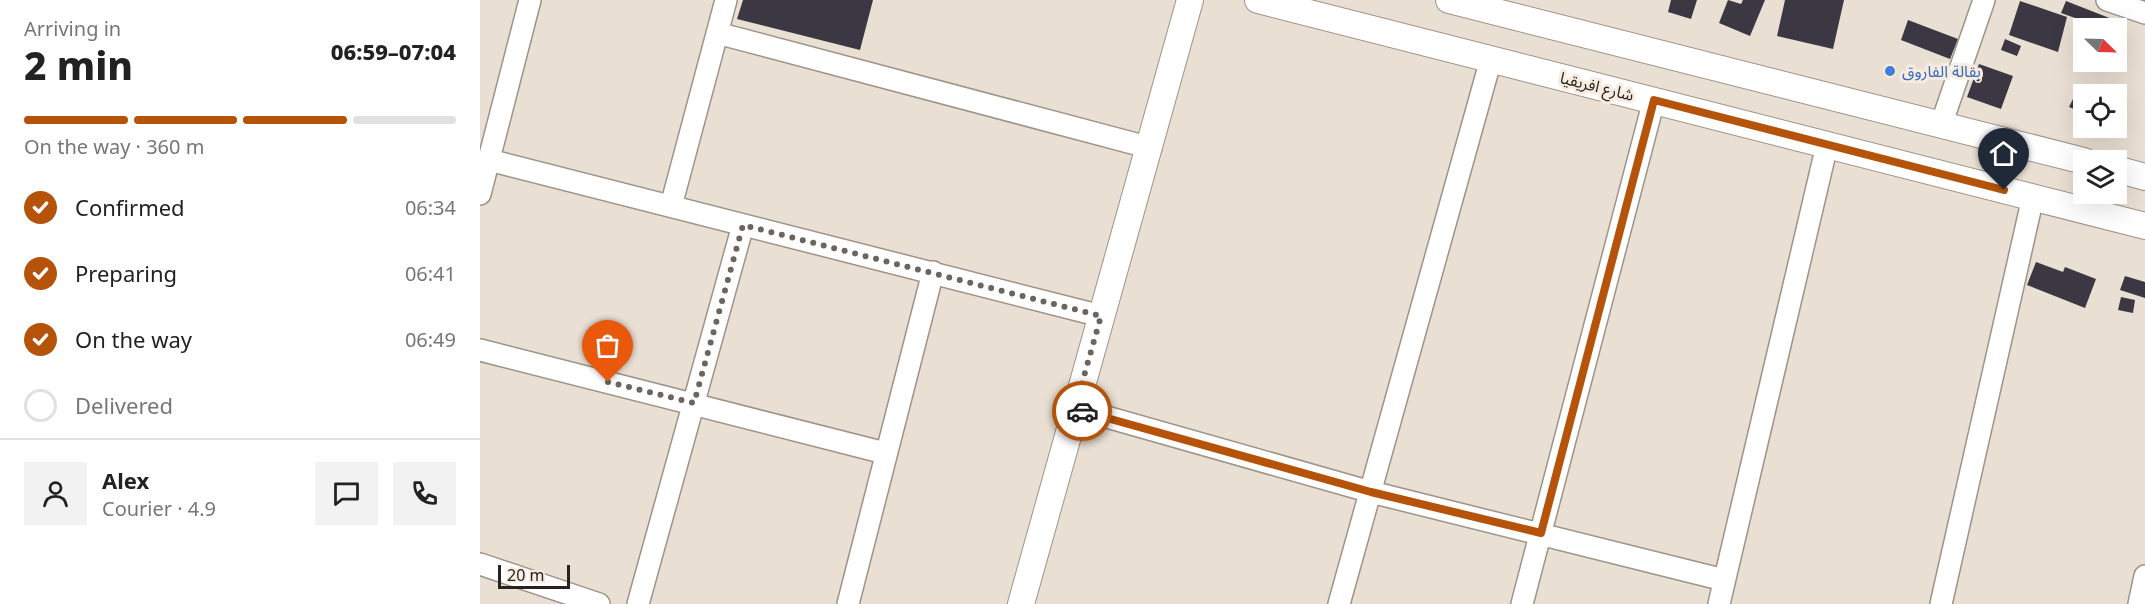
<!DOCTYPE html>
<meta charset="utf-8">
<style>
:root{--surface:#fff;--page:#f2f2f2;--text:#222;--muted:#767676;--line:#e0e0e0;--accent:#b45309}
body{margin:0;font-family:"Noto Sans","Noto Sans Arabic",sans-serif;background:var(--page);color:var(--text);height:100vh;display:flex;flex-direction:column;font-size:22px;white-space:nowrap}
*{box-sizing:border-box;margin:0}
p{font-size:20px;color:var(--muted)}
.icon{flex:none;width:33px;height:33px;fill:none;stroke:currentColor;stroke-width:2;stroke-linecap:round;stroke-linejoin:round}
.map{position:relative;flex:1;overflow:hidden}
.sheet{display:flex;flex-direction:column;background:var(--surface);width:480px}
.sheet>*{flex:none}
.needle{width:39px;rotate:113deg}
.buttons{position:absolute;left:1593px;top:18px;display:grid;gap:12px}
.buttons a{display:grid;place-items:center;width:54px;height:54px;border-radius:0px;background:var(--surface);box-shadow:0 6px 24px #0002;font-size:30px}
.scale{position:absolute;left:18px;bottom:15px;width:72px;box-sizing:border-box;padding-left:6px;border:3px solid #27231f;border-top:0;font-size:16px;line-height:21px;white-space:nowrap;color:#27231f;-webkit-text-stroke:4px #f8ece0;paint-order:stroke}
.pin{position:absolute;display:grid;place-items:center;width:51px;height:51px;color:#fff;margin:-62px -26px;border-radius:50% 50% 50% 0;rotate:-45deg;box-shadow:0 0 6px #0007}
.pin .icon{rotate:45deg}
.courier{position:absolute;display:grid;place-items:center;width:60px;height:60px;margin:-30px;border:4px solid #b45309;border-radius:50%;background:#fff;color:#222;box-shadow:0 2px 8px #0007}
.summary em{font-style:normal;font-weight:800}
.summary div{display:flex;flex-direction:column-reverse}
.summary{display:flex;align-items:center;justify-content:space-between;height:102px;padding:0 24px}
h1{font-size:39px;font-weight:800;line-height:45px}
.bar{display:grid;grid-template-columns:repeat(4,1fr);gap:9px 6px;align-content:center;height:72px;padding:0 24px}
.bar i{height:8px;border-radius:4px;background:var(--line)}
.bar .current{background:var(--accent)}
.bar p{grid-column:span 4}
.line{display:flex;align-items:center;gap:15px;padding:0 24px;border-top:2px solid var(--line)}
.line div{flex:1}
.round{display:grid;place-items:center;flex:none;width:63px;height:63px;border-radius:0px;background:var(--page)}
ol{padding:0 24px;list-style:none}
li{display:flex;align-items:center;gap:18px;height:66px}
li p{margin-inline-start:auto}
li .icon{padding:6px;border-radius:50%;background:var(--accent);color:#fff;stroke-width:4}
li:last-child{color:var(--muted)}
li i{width:33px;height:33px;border:3px solid var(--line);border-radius:50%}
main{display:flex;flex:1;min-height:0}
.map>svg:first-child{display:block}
.building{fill:#3b3843}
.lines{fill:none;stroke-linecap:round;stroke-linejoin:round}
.minor-casing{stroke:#9d9388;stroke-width:24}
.tertiary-casing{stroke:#9d9388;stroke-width:28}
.minor{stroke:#fff;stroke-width:21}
.tertiary{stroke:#fff;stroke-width:26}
.done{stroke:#6b655e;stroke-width:6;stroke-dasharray:0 10.8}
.route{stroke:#b45309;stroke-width:8}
.shop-dot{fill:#3f7fe0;stroke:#f8ece0;stroke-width:2}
.labels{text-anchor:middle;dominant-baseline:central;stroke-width:6;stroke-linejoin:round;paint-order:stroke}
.shop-label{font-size:16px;fill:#366cbe;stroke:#f8ece0;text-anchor:start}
.street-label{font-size:16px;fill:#27231f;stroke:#f8ece0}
</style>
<main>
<section class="sheet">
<div class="summary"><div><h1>2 min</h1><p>Arriving in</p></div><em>06:59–07:04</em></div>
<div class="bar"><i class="current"></i><i class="current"></i><i class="current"></i><i></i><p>On the way · 360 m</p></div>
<ol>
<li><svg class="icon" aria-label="check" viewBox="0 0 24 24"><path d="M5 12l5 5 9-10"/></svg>Confirmed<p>06:34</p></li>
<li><svg class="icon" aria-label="check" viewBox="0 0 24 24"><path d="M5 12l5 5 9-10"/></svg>Preparing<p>06:41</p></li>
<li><svg class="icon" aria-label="check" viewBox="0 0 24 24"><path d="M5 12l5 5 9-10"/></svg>On the way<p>06:49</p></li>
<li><i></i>Delivered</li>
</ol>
<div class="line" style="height:108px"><a class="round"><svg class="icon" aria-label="person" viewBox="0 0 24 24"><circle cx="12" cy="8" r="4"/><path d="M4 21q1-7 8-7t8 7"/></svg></a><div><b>Alex</b><p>Courier · 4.9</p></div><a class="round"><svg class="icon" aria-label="chat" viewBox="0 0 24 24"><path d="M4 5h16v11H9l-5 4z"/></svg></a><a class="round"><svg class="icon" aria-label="phone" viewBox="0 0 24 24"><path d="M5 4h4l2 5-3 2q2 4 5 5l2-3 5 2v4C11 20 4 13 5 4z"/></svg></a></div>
</section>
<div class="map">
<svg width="1665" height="604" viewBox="0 0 1665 604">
<rect width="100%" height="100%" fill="#eadfd3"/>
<path class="building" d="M263,0H393L380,50L257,19Z
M1191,0H1217L1211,19L1188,12Z
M1248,0L1261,4L1263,0H1285L1270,36L1239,23Z
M1305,0H1364L1353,49L1297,36Z
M1540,1L1587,17L1578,52L1529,35Z
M1586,1L1637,21L1634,28H1623L1581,13Z
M1428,20L1478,39L1470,59L1421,40Z
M1525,39L1541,46L1537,56L1521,50Z
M1499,64L1533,76L1521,109L1487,97Z
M1598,89L1610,94H1604V113L1589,107Z
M1556,262L1583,272L1585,267L1616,279L1605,308L1547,285Z
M1645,276L1665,282V298L1640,290Z
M1641,297L1655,300L1653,313L1638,310Z"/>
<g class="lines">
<defs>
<path id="minor" d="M1627,0L1665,13
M237,33L671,148
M1461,125L1504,0
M9,160L621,316
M0,194L50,0
M191,206L246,0
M0,350L405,453
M595,408L891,492L1244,580
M0,564L119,604
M158,604L263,225
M368,604L453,272
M859,604L1011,59
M1042,604L1174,100
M1239,604L1347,145
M1461,604L1553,197
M1659,604L1665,576"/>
<path id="tertiary" d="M778,0L1665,226
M969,0L1604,161
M1636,169L1665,177
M541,604L710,0"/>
</defs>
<use href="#minor" class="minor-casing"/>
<use href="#tertiary" class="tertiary-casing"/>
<use href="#minor" class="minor"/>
<use href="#tertiary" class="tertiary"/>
</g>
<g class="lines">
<path class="done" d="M128,382L214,403L263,225L621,316L595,408L602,411"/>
<path class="route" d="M602,411L891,492L1061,533L1174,100L1524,190"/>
</g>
<circle class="shop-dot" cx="1410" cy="71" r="6"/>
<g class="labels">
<g class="shop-label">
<text x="1422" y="71">بقالة الفاروق</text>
</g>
<g class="street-label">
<text transform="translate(1117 86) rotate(14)">شارع افريقيا</text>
</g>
</g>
</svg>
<div class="buttons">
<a><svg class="needle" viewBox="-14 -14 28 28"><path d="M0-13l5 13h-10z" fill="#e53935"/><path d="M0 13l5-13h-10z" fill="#767676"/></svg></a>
<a><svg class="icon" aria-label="locate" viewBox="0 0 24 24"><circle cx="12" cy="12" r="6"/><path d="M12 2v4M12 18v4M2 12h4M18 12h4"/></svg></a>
<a><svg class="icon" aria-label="layers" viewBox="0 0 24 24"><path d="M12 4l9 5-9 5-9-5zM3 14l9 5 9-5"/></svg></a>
</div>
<div class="scale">20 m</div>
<div class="pin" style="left:128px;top:382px;background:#ea580c"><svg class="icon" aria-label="bag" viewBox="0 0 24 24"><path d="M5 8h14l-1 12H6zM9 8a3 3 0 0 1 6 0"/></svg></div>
<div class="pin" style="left:1524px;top:190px;background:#1f2937"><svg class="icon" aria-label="home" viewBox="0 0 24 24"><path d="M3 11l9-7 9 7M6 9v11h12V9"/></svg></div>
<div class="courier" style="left:602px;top:411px"><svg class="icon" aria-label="car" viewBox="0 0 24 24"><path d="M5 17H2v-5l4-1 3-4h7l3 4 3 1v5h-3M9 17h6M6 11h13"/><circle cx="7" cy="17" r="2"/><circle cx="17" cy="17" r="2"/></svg></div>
</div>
</main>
